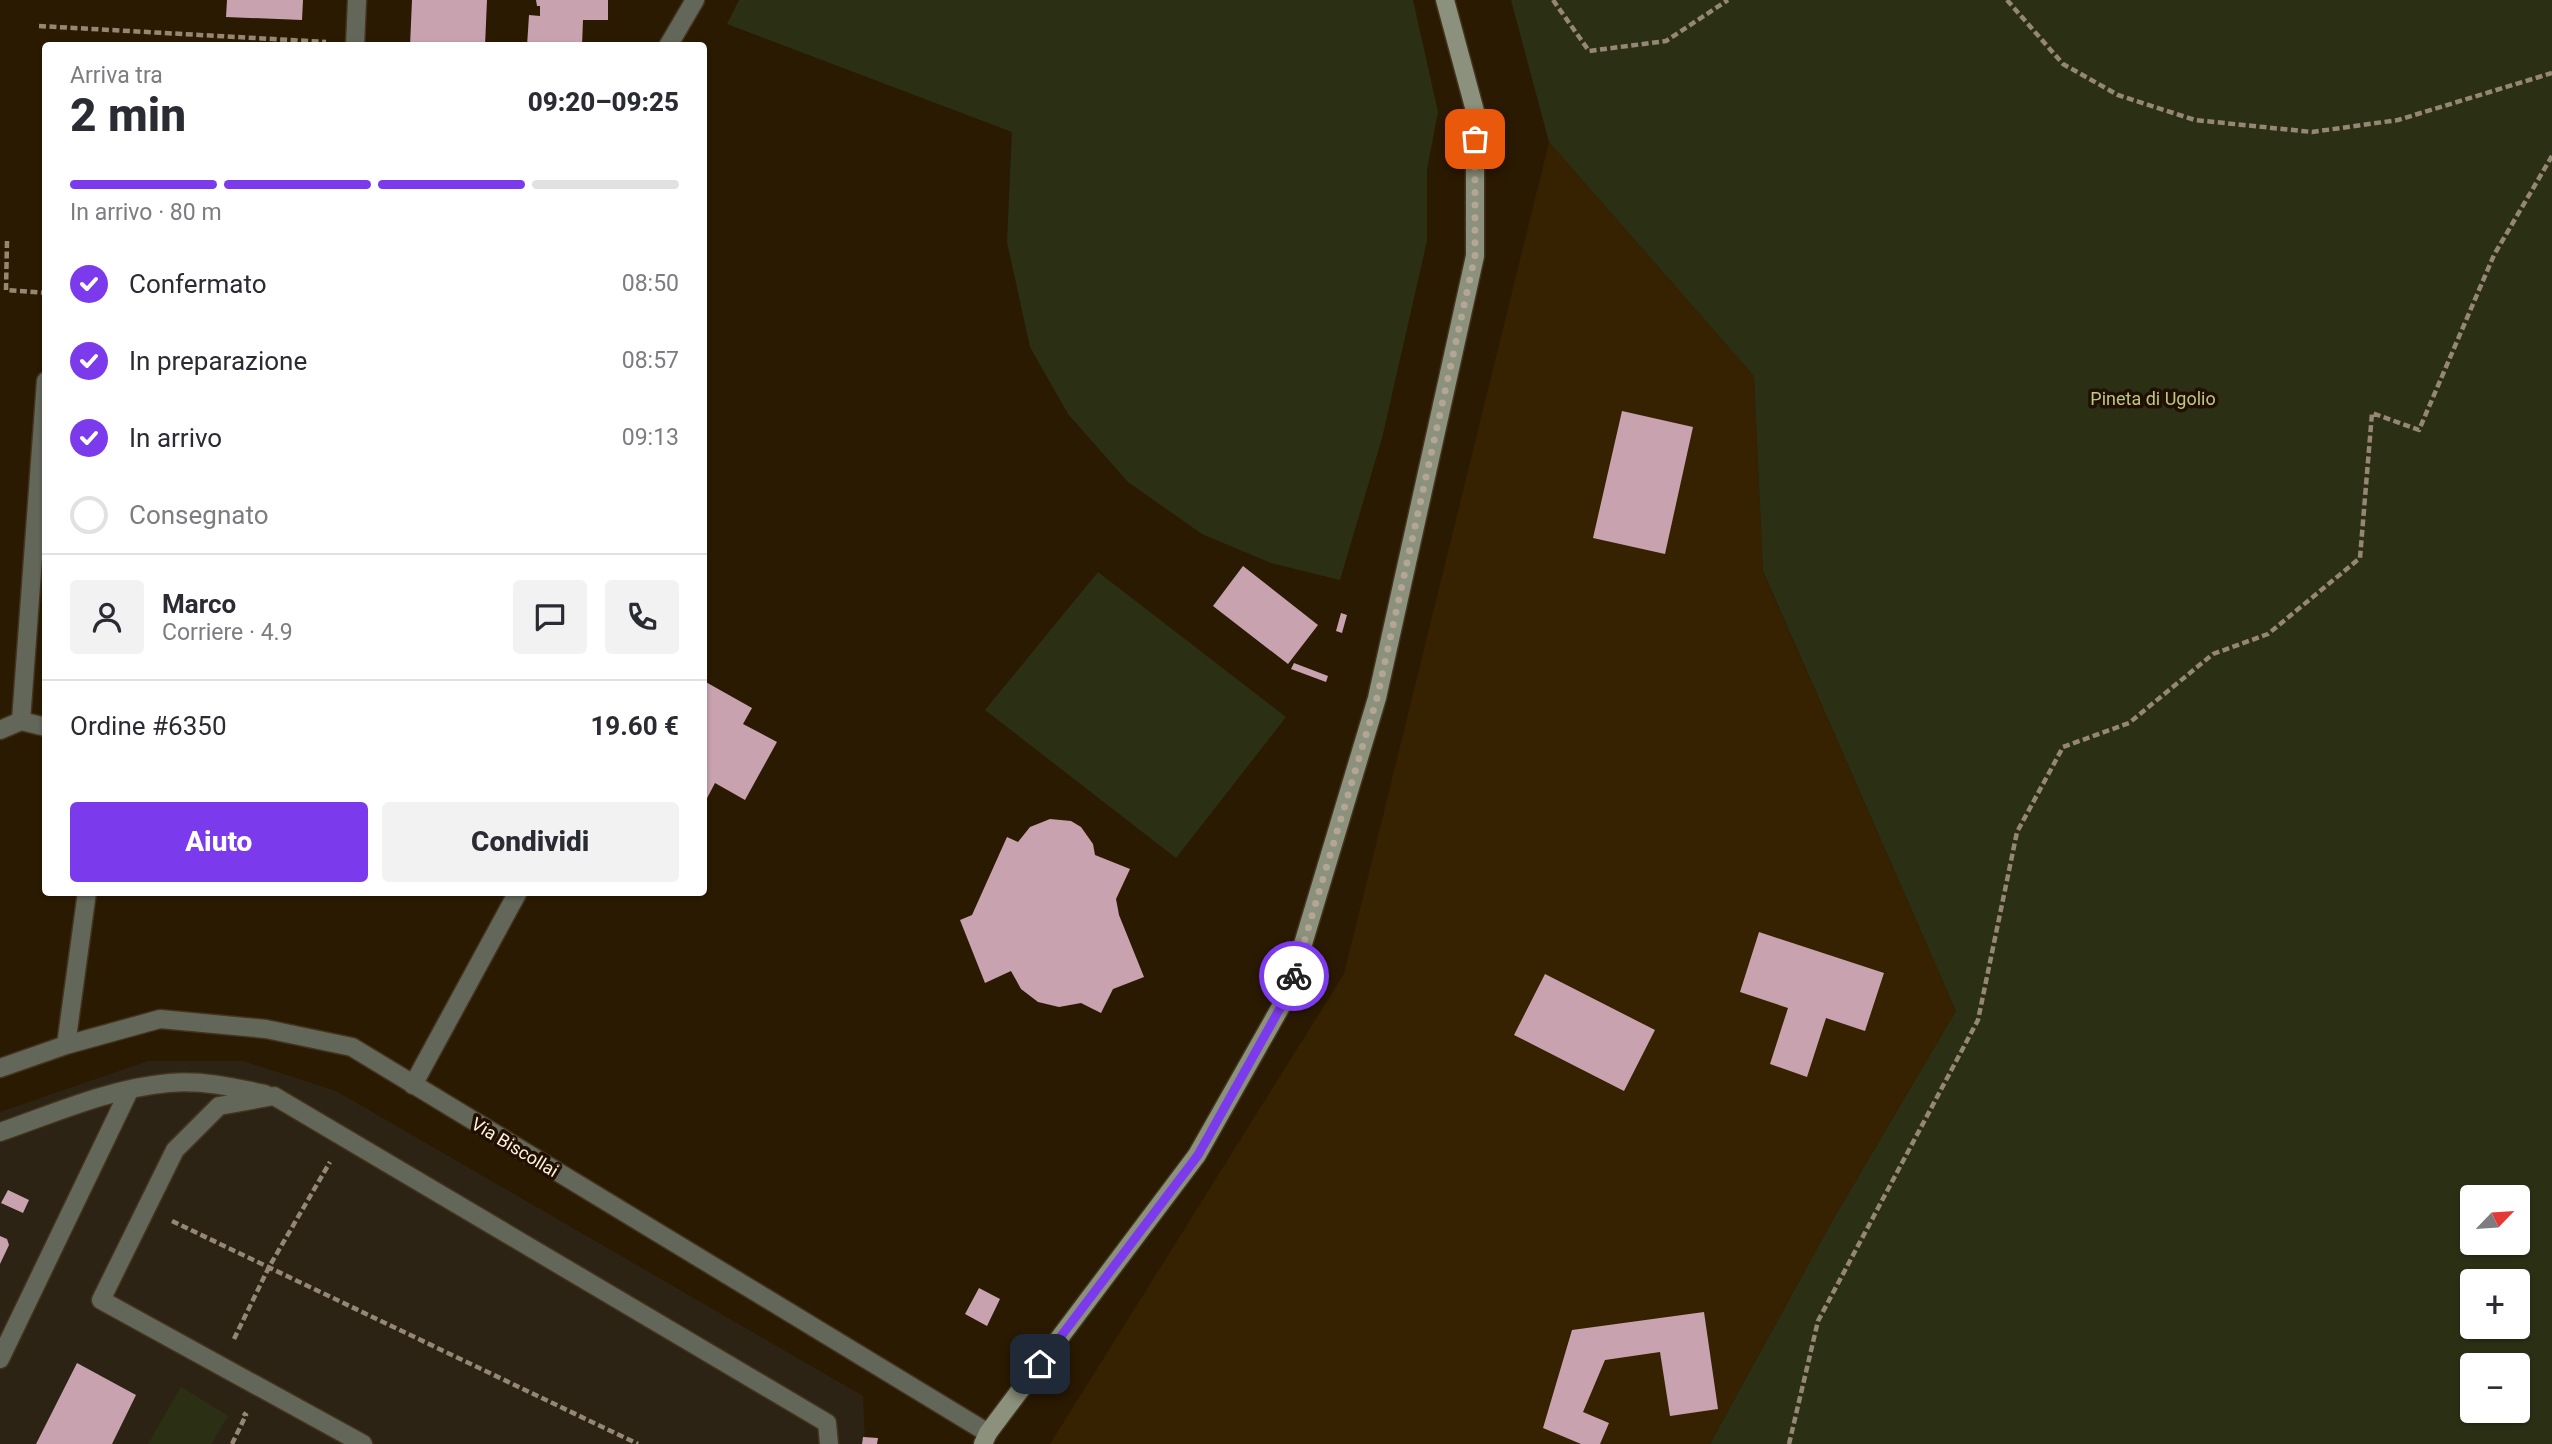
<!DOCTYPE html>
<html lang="it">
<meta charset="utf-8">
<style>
:root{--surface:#fff;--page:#f2f2f3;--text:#2b2b33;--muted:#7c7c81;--line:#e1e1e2;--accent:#7c3aed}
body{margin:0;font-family:Roboto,sans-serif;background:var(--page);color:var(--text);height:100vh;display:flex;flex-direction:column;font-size:26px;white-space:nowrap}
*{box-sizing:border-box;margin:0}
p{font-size:23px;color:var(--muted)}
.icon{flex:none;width:38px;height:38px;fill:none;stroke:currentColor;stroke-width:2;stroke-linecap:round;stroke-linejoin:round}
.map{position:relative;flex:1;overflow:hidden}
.sheet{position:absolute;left:42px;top:42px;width:665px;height:854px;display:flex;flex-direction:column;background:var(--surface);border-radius:7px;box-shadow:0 2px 5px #0004}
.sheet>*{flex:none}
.needle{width:46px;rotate:65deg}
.buttons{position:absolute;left:2460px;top:1185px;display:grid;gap:14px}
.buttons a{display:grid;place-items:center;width:70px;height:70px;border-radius:7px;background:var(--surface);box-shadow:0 2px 5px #0004;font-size:35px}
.pin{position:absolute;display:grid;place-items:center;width:60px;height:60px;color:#fff;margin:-30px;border-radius:14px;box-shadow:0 4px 10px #0006}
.courier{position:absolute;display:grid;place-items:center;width:70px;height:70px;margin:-35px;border:5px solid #7c3aed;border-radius:50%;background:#fff;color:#222;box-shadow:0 2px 9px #0007}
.headline em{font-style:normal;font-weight:800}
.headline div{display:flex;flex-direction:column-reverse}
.headline{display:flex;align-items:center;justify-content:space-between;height:119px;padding:0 28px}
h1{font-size:46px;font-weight:800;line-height:52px}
.bar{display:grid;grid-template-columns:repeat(4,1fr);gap:10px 7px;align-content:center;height:84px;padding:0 28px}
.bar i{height:9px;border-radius:5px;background:var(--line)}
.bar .current{background:var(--accent)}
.bar p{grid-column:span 4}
.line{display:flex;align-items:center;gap:18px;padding:0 28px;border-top:2px solid var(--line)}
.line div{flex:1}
.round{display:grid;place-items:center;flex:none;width:74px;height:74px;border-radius:7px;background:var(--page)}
ol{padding:0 28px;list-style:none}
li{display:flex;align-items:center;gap:21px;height:77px}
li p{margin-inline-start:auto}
li .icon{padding:7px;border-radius:50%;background:var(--accent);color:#fff;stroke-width:4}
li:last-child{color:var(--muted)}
li i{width:38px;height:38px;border:4px solid var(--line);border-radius:50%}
.cta{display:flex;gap:14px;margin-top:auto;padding:14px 28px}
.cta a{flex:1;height:80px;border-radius:7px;background:var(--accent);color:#fff;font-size:28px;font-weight:800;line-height:80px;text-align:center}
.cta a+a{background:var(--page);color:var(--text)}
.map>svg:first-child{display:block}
.built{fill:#362101}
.medical{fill:#2c2314}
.green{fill:#2b3015;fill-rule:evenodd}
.building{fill:#c8a3af}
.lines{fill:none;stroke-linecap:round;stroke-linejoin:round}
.lane-casing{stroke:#44341d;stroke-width:21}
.street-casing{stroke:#44341d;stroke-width:21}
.secondary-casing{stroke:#44341d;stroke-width:21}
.path{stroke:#958773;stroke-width:4.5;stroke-dasharray:7 3.5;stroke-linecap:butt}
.lane{stroke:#63675a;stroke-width:18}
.street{stroke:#63675a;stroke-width:18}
.secondary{stroke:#8b917c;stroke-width:18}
.done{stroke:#b4a694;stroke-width:7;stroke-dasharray:0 12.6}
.route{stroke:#7c3aed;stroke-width:9}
.labels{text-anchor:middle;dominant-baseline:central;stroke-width:7;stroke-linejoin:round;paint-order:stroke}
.park-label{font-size:18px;fill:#bcc883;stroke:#211000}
.street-label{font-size:18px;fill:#fef2e3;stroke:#211000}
</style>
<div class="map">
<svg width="2552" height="1444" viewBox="0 0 2552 1444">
<rect width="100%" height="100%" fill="#2b1a02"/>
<path class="built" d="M1549,142L1754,376L1763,572L1956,1011L1834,1218L1710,1444H1050L1344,974Z"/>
<path class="medical" d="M148,1061H243L336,1091L863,1396L865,1444H0V1112Z"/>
<path class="green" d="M739,0H1413L1438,112L1427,169V241L1382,438L1340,580L1271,563L1202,534L1128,482L1068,414L1030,347L1007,242L1012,132L727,24Z
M1511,0H2552V1444H1710L1834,1218L1956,1011L1763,571L1754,376L1549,142ZM2473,1197H2518V1242H2473ZM2518,1281V1326H2473V1281ZM2518,1365V1410H2473V1365Z
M1098,572L1286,717L1176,858L985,710Z
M181,1387L228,1416L211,1444H148Z"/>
<path class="building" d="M227,0H303L302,20L226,17Z
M412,0H487L485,46H410Z
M536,0H608V20H583L582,46H527L529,15L540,16V6H537Z
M1622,411L1693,427L1665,554L1593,538Z
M1243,566L1318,625L1288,664L1213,606Z
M1341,613L1347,615L1342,633L1336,631Z
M1294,663L1328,676L1326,682L1291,669Z
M704,681L752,708L743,724L777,742L745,800L715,783L704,804Z
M1050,819L1071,821L1081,827L1093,844L1095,855L1130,869L1116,899L1119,915L1144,977L1113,989L1101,1013L1081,1003L1059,1007L1038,1002L1021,989L1011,971L985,983L960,920L972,915L1007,837L1018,842L1030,827Z
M1759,932L1884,973L1865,1031L1826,1018L1807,1077L1770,1064L1788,1008L1740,992Z
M1545,974L1655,1030L1624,1091L1514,1035Z
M8,1190L29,1200L23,1213L1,1203Z
M0,1236L7,1239L9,1245L0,1264Z
M979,1288L1000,1299L987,1326L965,1314Z
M1704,1312L1718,1409L1670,1416L1660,1352L1605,1360L1583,1412L1609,1423L1600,1444H1581L1543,1428L1572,1330Z
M77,1363L136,1395L112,1444H36Z
M863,1437L878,1438L877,1444H862Z"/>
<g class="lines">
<defs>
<path id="lane" d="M413,1085L518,892
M0,1132C55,1113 111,1088 169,1083C202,1080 233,1087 265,1094
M0,1359L129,1091
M363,1444L101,1300L175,1150L219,1106L274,1096L827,1423L829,1444"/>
<path id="street" d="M355,46L357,0
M668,46L695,0
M21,721L46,381
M0,730L21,721L46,727
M66,1045L87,892
M0,1068L66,1045L160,1019L266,1029L352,1047L988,1433"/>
<path id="secondary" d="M983,1444L988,1433L1197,1155L1288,994L1377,698L1475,256V111L1445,0"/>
</defs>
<use href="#lane" class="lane-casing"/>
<use href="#street" class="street-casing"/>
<use href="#secondary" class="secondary-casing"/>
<path class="path" d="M1553,0L1589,51L1666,41L1728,0
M2007,0L2063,64L2118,95L2195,120L2312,132L2398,120L2552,73
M39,26L326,42
M7,241L6,290L46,293
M172,1221L638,1444
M234,1339L269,1267L330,1162
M232,1444L246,1415L243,1413
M1789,1444L1818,1321L1978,1020L2017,832L2063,747L2129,723L2213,654L2268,634L2360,558L2372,413L2419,430L2494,255L2552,156"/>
<use href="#lane" class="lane"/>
<use href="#street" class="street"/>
<use href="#secondary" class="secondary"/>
</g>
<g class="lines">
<path class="done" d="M1294,976L1377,698L1475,256V139"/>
<path class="route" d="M1040,1364L1198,1155L1288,994L1294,976"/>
</g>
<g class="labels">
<g class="park-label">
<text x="2153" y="398">Pineta di Ugolio</text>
</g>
<g class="street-label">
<text transform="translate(515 1147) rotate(31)">Via Biscollai</text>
</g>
</g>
</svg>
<div class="buttons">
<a><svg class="needle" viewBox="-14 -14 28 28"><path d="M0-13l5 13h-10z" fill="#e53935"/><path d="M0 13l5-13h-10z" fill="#7c7c81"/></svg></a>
<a>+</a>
<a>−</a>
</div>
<div class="pin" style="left:1475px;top:139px;background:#ea580c"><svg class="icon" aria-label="bag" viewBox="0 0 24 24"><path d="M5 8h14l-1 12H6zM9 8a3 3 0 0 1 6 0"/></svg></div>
<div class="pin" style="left:1040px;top:1364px;background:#1f2937"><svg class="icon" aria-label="home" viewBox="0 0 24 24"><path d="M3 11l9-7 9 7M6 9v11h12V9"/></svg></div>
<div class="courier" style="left:1294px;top:976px"><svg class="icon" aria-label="bike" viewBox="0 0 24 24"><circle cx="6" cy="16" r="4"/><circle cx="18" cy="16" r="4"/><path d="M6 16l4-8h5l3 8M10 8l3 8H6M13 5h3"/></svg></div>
<section class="sheet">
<div class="headline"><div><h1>2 min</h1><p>Arriva tra</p></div><em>09:20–09:25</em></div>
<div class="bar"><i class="current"></i><i class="current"></i><i class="current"></i><i></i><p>In arrivo · 80 m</p></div>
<ol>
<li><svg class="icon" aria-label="check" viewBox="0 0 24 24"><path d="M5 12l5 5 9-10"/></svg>Confermato<p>08:50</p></li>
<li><svg class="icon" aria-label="check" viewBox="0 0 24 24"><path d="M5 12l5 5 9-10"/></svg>In preparazione<p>08:57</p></li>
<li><svg class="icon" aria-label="check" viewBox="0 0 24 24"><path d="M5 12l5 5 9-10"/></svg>In arrivo<p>09:13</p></li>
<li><i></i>Consegnato</li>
</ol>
<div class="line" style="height:126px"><a class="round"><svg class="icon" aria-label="person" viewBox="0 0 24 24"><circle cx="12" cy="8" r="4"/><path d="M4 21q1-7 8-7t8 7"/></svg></a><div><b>Marco</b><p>Corriere · 4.9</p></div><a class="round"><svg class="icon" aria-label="chat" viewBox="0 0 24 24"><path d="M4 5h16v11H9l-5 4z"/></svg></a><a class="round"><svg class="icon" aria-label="phone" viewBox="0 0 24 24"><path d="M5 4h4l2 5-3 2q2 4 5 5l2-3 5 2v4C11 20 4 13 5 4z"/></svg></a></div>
<div class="line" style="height:91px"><div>Ordine #6350</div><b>19.60 €</b></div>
<div class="cta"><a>Aiuto</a><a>Condividi</a></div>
</section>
</div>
